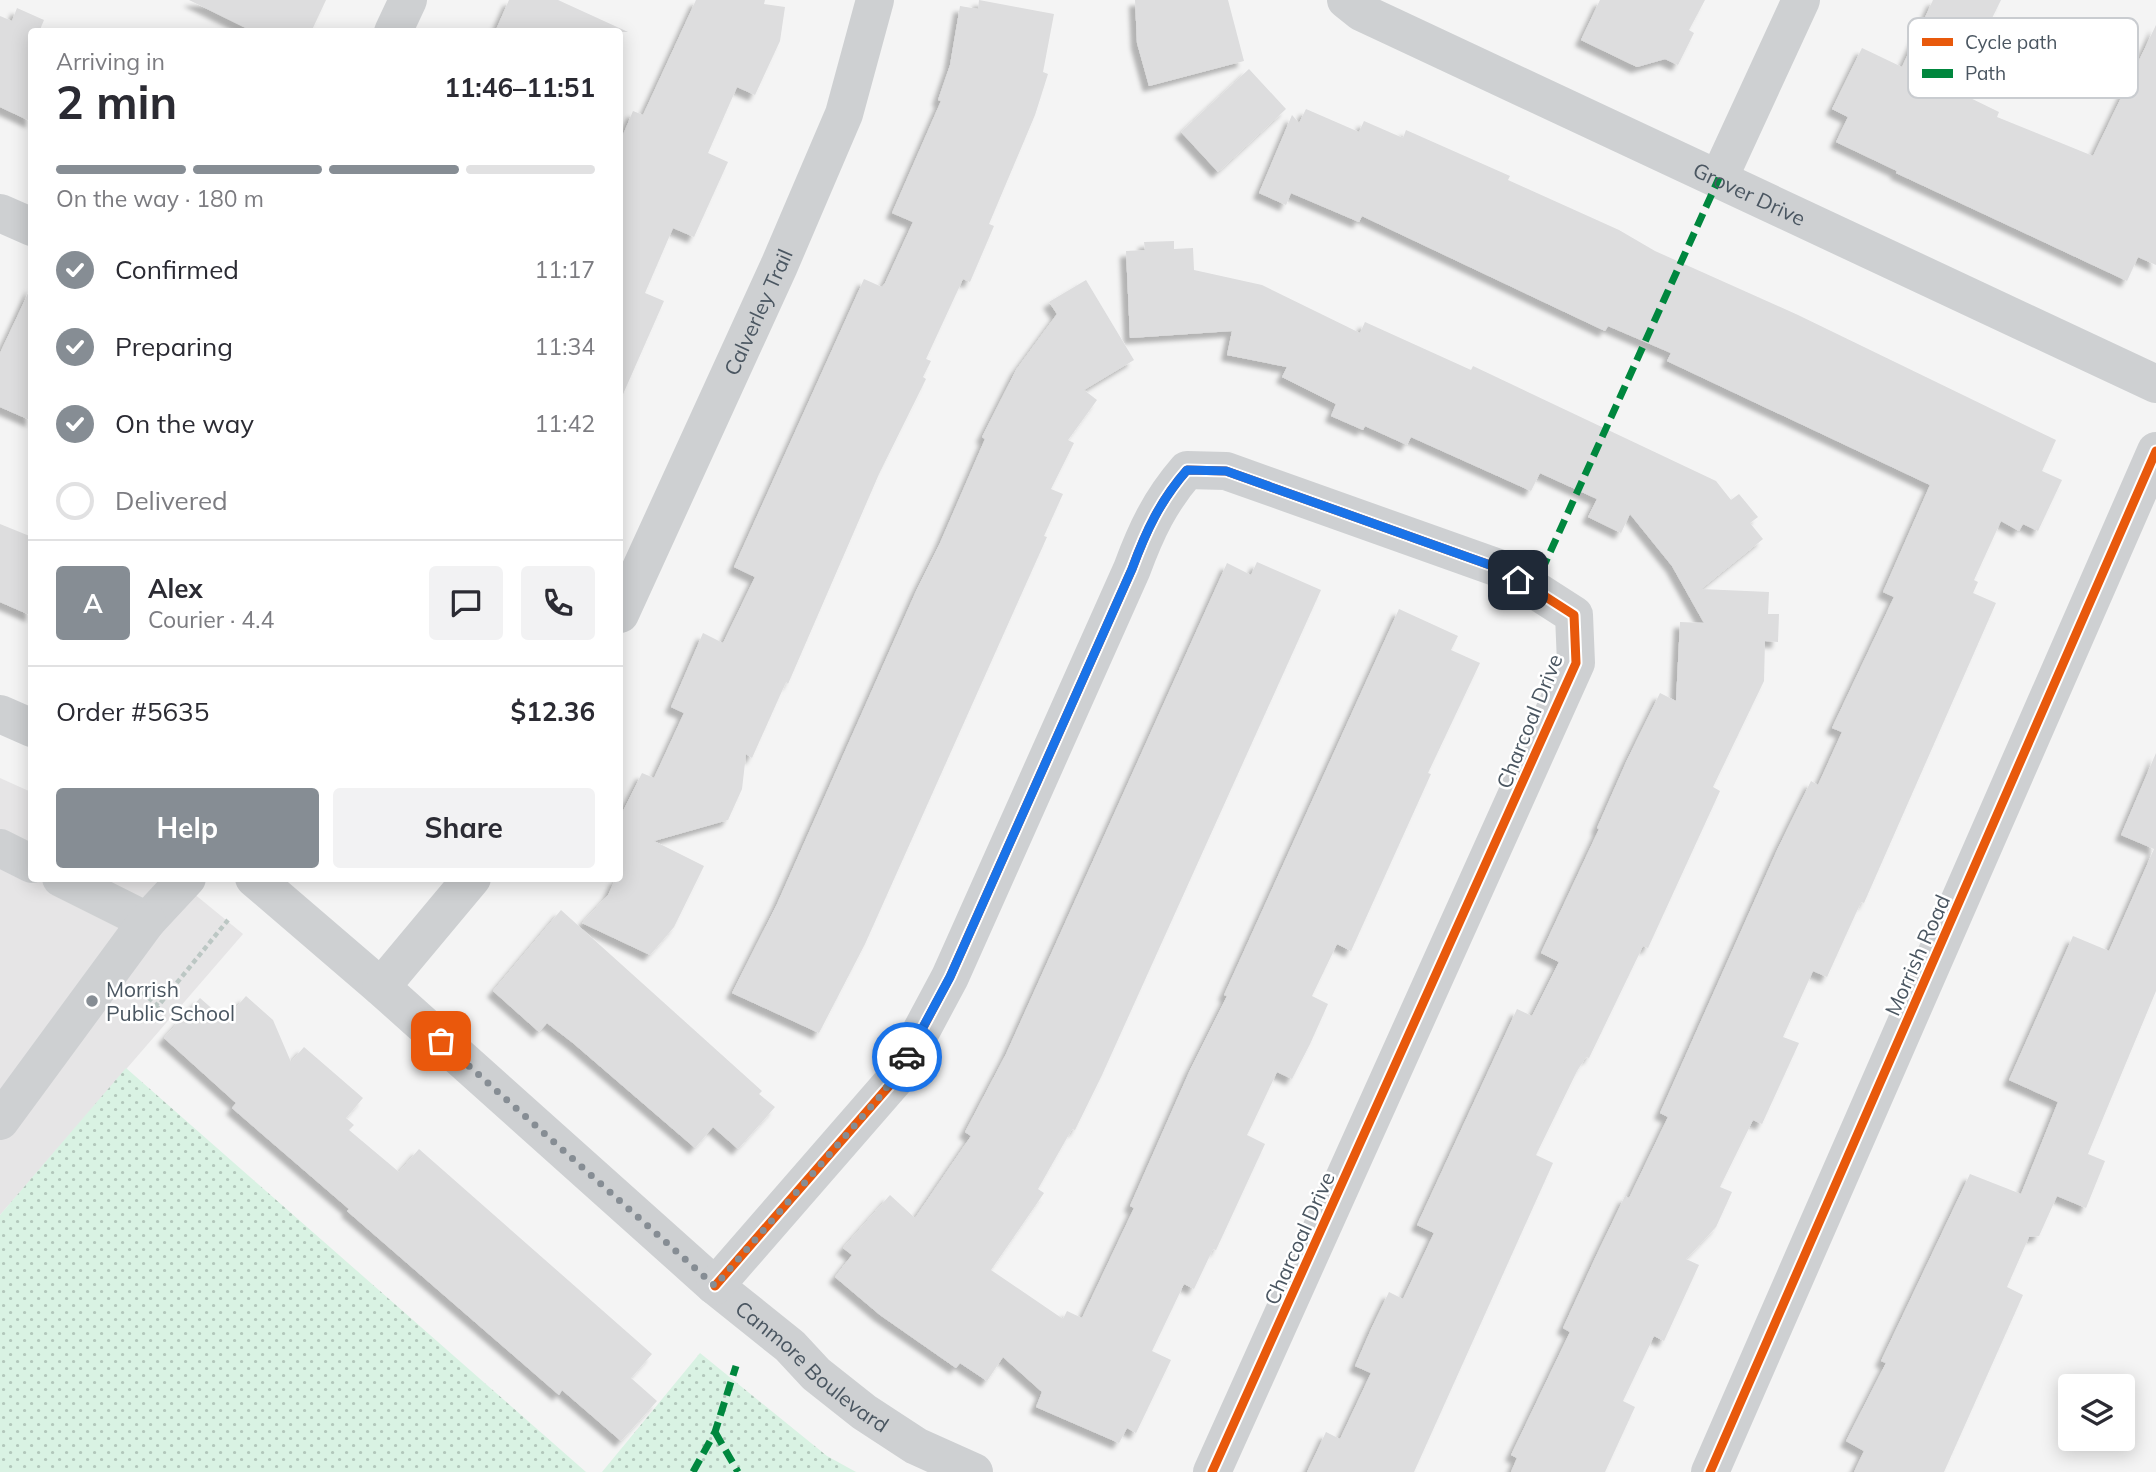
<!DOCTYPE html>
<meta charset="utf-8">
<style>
:root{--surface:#fff;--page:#f2f2f3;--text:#2b2b33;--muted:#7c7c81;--line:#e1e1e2;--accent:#868d94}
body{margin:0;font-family:Mulish,sans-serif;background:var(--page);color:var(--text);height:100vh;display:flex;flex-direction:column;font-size:26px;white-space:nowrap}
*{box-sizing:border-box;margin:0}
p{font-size:23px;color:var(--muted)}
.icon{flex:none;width:38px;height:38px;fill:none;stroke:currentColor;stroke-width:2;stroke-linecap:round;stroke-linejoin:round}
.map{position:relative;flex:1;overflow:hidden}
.drawer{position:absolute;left:28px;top:28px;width:595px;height:854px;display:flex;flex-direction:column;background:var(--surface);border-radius:7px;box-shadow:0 4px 18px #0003}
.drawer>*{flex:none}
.controls{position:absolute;left:2058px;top:1374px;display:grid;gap:14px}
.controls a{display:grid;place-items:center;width:77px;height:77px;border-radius:7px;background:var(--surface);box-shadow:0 4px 18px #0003;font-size:35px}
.pin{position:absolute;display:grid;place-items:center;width:60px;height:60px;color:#fff;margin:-30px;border-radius:14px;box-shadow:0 4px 10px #0006}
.courier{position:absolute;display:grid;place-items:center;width:70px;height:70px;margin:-35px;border:5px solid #1a73e8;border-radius:50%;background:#fff;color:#222;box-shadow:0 2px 9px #0007}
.headline em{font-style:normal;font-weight:700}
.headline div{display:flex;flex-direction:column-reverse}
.headline{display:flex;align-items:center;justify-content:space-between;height:119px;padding:0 28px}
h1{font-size:46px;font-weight:700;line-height:52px}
.bar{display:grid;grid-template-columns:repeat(4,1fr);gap:10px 7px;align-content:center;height:84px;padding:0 28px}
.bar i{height:9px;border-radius:5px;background:var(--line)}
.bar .active{background:var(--accent)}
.bar p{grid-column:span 4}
.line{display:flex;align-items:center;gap:18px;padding:0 28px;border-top:2px solid var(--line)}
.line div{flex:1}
.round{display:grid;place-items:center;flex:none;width:74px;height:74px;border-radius:7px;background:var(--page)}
ol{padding:0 28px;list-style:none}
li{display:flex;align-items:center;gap:21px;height:77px}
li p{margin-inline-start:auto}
li .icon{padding:7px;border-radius:50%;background:var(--accent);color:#fff;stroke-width:4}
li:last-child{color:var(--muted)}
li i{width:38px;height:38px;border:4px solid var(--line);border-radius:50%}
.cta{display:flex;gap:14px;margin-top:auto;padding:14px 28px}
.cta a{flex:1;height:80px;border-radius:7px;background:var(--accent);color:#fff;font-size:28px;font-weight:700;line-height:80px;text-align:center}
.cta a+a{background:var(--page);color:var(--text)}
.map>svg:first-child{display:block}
.education{fill:#e6e5e6}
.park{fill:url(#park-dots)}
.building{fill:#ddddde;filter:url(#shadow)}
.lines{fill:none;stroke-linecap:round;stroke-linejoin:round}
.path{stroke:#bcc7c4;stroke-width:4.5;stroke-dasharray:5 3.5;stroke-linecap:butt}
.minor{stroke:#ced0d2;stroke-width:38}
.quiet{stroke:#00873e;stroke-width:7;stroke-dasharray:14 7;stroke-linecap:butt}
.cycleway-casing{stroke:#fff;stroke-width:13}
.cycleway{stroke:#e8590c;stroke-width:9}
.done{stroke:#868d94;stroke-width:7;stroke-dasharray:0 12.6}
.route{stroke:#1a73e8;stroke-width:9}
.poi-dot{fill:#868d94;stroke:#fff;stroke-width:2.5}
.labels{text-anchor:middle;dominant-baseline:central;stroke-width:5;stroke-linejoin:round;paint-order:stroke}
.street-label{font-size:21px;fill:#4a5661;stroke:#fff}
.poi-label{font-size:21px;fill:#4a5661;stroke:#fff;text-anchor:start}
.key{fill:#fff;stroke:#c9ccd0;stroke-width:2}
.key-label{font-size:19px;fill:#4a5661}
</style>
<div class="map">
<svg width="2156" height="1472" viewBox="0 0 2156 1472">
<defs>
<pattern id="park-dots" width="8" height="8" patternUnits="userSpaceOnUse" patternTransform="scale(1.75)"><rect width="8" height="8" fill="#d9f2e3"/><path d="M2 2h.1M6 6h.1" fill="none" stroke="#b2c7bb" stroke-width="1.8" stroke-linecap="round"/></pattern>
<filter id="shadow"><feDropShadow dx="-6" dy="6" stdDeviation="2" flood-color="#0004"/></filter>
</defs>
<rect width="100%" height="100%" fill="#f4f4f4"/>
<path class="education" d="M0,778L31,792L32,878L176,879L243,934L0,1215Z"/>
<path class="park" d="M126,1068L586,1472H0V1215Z
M700,1353L827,1456L856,1472H602Z"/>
<path class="building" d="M189,0H326L311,32H254Z
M509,0H558L628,32H495Z
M696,0H765L764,4L785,7L780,41L755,95L737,87L708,153L728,162L694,237L673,228L645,293L664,301L620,401V142L633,111L643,115Z
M979,0L1054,14L1043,72L1048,74L1035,115L989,224L994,226L970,282L963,279L926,359L931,361L923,377L926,379L879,474L788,684L786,682L752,758L746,754L742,789L728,820L654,841L704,866L674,927L650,955L582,923L608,895L616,878H620V817L642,773L654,778L684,713L671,707L703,633L723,643L755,577L734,567L864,279L882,287L885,283L913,222L892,213L941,101L938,100L950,65L960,6L978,9Z
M1135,0H1228L1244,61L1149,86L1137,43Z
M1600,0H1705L1689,30L1694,33L1678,65L1665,59L1637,67L1581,40Z
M1933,0H2001L1956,91L1999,112L1997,117L2093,156L2156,25V265L2138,257L2127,281L1896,173L1897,171L1836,142L1848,117L1832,109L1862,48L1902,67Z
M17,8L44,20L39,32H32V122L0,107V16L12,21Z
M1249,69L1286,109L1218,172L1181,132Z
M1306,109L1359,132L1364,121L1403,138L1406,130L1510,176L1508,180L1619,230L1655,251L1798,315L2056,440L2042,471L2062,480L2038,531L2023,524L2019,531L2001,521L1974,580L1978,582L1973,593L1996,603L1864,903L1861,902L1827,977L1813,971L1783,1037L1799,1043L1762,1124L1753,1120L1720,1187L1732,1192L1716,1227L1686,1259L1699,1265L1664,1341L1654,1336L1623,1401L1635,1407L1605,1472H1511L1517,1458L1511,1455L1570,1332L1563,1328L1596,1256L1625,1196L1629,1198L1668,1117L1660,1113L1778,848L1811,781L1818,785L1842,732L1832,728L1894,597L1883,592L1930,485L1667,361L1671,353L1608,326L1605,331L1362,216L1359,222L1291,193L1286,205L1259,193L1292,115L1299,123Z
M1174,241V249L1193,248L1194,270L1262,285L1360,333L1365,322L1471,370L1473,366L1716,481L1731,500L1739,494L1758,517L1750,523L1763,539L1701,589L1769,592L1768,614H1779L1778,642L1765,641L1764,681L1713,787L1720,791L1648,948L1643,946L1589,1058L1586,1057L1577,1071L1536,1155L1553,1163L1414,1472H1307L1326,1432L1340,1439L1371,1373L1355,1366L1372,1327L1389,1292L1403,1299L1434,1233L1417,1225L1517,1009L1532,1016L1559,962L1541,953L1599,829L1597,828L1627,760L1660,693L1676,701L1680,622L1704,623L1672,566L1630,514L1621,533L1588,517L1597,499L1540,473L1531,491L1411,437L1407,445L1365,426L1363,430L1331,416L1336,404L1282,377L1287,367L1227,355L1232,331L1130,338L1126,251L1145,250L1144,242Z
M1086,280L1134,360L1084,390L1097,400L1068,440L1074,443L1051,489L1063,494L1044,536L1047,537L865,944L819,1033L732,993L777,904L917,589L940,543L985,439L982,437L1016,370L1057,314L1049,302Z
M32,285V421L0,407V353Z
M0,524L32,537V616L0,602Z
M1257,562L1321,590L1102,1075L1075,1130L1072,1129L1038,1189L1044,1193L991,1270L1063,1319L1067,1311L1082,1318L1134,1208L1130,1206L1190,1070L1227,996L1224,995L1399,609L1458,636L1451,650L1480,663L1428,773L1431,774L1351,951L1337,944L1312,996L1328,1004L1310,1044L1292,1079L1277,1072L1252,1125L1247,1135L1265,1144L1216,1250L1213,1249L1194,1289L1184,1284L1152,1351L1171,1360L1136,1433L1127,1428L1119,1443L1036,1407L1042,1392L1003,1357L987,1381L960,1363L956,1368L880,1315L835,1277L852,1255L843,1248L890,1195L915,1218L971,1136L965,1132L1006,1054L1227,563L1251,575Z
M2156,753V991L2088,1154L2105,1161L2086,1208L2057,1196L2039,1236L2029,1237L2007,1287L2023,1295L1944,1472H1854L1864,1451L1846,1441L1886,1363L1881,1361L1970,1174L2021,1194L2058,1102L2009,1080L2073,936L2109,951L2154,849L2121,835Z
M561,910L762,1091L759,1094L775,1107L738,1149L713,1127L695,1148L573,1043L547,1023L539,1032L493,991Z
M246,996L273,1020L291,1062L304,1047L363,1098L346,1118L354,1125L349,1130L399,1172L419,1149L652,1354L631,1378L657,1401L621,1441L562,1390L559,1395L347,1211L349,1209L232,1108L236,1103L164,1038L200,998L225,1020Z"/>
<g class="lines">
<path class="path" d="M142,992L158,1006L228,920"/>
<g class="minor">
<path id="s1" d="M1346,0L1361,12L1391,26L2156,384"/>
<path d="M393,32L408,0"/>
<path d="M1719,178L1801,0"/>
<path d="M0,213L32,227"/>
<path id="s2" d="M620,614L779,266L844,114L875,0"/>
<path d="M0,714L32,728"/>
<path d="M0,848L32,864"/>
<path d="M61,878L147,921L187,878"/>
<path id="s3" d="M254,878L381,987L715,1286L790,1346L816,1374L864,1412L916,1446L974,1472"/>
<path d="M381,987L472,878"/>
<path d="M0,1121L147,921"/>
<path d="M715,1286L896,1078L950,977L1132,569C1146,531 1160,501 1187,470L1226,471L1504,570L1574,615L1576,663L1212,1472"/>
<path d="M1710,1472L2156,451"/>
</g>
<path class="quiet" d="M1533,590L1719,178
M715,1432L738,1472
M693,1472L715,1432L736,1366"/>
<defs>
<path id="cycleway" d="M715,1286L896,1078L950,977L1132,569C1146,531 1160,501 1187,470L1226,471L1504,570L1574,615L1576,663L1212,1472
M1710,1472L2156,451"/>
</defs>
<use href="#cycleway" class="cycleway-casing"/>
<use href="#cycleway" class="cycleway"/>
</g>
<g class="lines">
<path class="done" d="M441,1041L715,1286L882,1094L907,1057"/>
<path class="route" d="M907,1057L950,977L1132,569C1146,531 1160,501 1187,470L1226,471L1504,570L1518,580"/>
</g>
<circle class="poi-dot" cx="92" cy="1001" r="7"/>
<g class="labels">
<g class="street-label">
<text stroke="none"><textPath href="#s1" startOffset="448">Grover Drive</textPath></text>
<text stroke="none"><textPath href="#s2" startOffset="332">Calverley Trail</textPath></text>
<text transform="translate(1529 721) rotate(-68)">Charcoal Drive</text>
<text transform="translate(1917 955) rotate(-66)">Morrish Road</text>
<text transform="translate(1299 1238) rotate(-66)">Charcoal Drive</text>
<text stroke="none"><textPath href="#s3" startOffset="742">Canmore Boulevard</textPath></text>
</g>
<g class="poi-label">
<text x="106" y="989">Morrish<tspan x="106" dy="24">Public School</tspan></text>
</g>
</g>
<rect x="1908" y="18" width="230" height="80" rx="10" class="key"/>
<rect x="1922" y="38" width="31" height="8" fill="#e8590c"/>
<rect x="1922" y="69" width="31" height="9" fill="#00873e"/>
<g class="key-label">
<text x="1965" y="49">Cycle path</text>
<text x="1965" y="80">Path</text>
</g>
</svg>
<div class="controls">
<a><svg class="icon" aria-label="layers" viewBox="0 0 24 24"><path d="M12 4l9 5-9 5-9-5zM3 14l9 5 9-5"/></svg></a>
</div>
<div class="pin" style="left:441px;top:1041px;background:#ea580c"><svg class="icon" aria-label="bag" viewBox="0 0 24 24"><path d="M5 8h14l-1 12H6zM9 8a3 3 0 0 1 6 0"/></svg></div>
<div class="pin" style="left:1518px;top:580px;background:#1f2937"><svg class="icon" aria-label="home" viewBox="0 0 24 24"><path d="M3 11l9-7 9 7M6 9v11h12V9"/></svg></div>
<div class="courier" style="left:907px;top:1057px"><svg class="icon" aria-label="car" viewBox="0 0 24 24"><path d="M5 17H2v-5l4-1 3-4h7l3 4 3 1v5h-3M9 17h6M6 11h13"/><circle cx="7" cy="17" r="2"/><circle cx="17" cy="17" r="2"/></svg></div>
<section class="drawer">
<div class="headline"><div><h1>2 min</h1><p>Arriving in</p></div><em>11:46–11:51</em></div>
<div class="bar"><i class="active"></i><i class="active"></i><i class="active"></i><i></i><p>On the way · 180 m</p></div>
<ol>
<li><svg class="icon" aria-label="check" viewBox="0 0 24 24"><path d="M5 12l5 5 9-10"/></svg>Confirmed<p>11:17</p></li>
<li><svg class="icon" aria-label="check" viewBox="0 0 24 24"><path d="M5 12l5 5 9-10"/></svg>Preparing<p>11:34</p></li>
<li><svg class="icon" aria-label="check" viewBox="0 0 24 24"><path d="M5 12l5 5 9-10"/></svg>On the way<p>11:42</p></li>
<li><i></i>Delivered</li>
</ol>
<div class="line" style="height:126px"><b class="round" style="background:var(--accent);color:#fff">A</b><div><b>Alex</b><p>Courier · 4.4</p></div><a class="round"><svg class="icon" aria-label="chat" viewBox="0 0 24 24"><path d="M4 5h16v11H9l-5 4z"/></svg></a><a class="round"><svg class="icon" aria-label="phone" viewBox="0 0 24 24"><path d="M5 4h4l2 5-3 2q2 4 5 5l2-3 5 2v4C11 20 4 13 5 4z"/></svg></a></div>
<div class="line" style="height:91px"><div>Order #5635</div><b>$12.36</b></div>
<div class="cta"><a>Help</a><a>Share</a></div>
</section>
</div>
